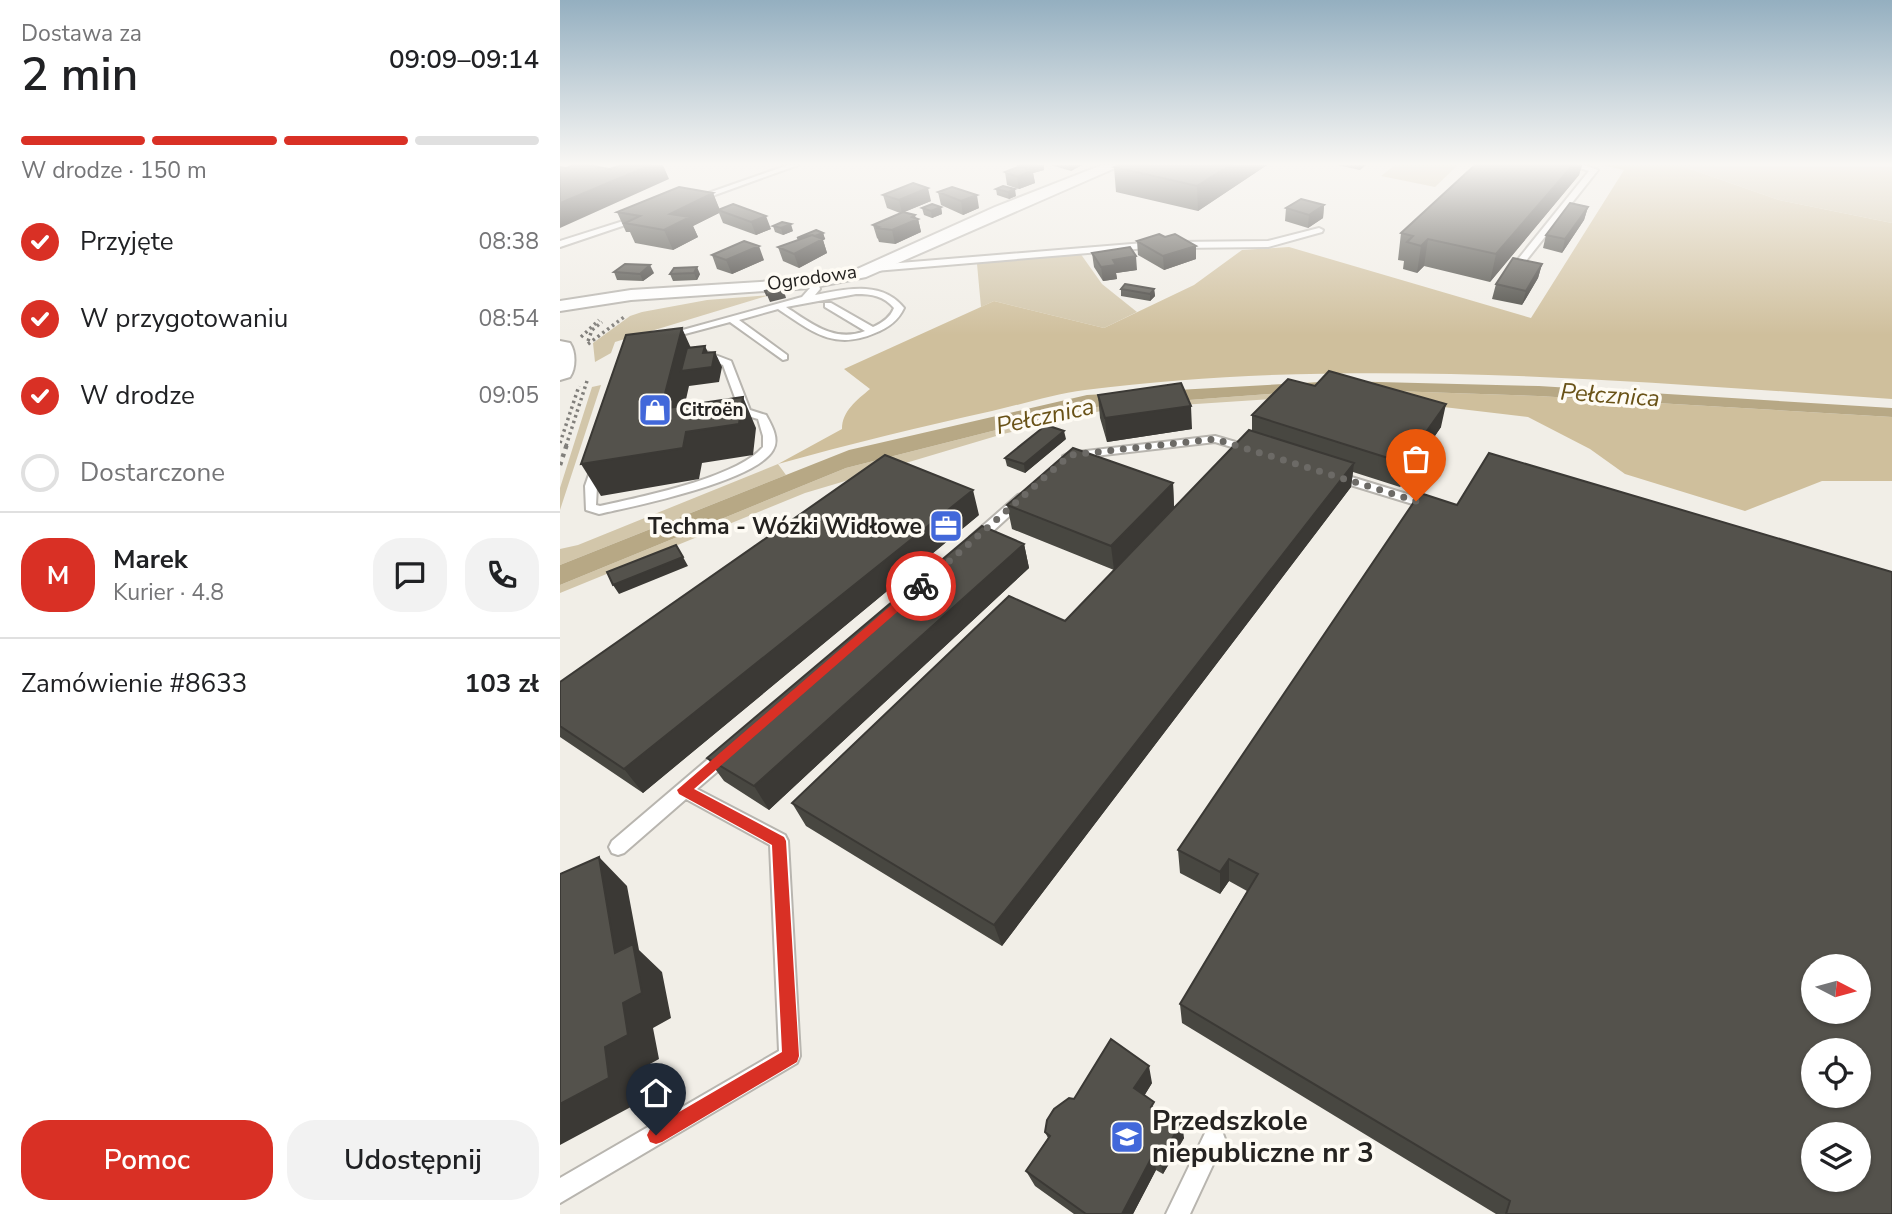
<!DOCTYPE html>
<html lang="pl">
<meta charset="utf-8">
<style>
:root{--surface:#fff;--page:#f2f2f2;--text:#202124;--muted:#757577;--line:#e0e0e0;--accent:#d93025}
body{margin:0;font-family:"Nunito Sans",sans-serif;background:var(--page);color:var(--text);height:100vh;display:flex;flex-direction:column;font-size:26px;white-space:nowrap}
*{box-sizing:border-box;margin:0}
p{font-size:23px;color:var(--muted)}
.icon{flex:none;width:38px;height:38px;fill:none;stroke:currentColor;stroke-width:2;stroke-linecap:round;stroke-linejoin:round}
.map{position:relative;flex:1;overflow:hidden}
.sheet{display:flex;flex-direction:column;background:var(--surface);width:560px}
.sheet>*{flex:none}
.needle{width:46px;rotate:96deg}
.fabs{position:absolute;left:1241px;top:954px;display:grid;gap:14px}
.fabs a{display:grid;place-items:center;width:70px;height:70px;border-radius:50%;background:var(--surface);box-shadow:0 2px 5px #0004;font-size:35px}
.pin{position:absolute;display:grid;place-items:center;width:60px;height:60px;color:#fff;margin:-72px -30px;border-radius:50% 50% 50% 0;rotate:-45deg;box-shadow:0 0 7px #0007}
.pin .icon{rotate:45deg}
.courier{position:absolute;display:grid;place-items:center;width:70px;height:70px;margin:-35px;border:5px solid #d93025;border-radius:50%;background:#fff;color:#222;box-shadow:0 2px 9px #0007}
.head em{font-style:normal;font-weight:600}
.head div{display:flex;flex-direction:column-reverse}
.head{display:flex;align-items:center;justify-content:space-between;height:119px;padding:0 21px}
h1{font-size:46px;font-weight:600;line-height:52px}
.bar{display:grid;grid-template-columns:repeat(4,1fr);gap:10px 7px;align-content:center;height:84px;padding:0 21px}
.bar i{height:9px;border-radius:5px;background:var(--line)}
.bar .current{background:var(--accent)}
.bar p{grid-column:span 4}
.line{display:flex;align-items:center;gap:18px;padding:0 21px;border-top:2px solid var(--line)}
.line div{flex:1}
.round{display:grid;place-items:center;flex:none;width:74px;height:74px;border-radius:28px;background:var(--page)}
ol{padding:0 21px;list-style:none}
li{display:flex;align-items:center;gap:21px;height:77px}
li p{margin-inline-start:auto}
li .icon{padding:7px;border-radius:50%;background:var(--accent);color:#fff;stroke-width:4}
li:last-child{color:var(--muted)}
li i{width:38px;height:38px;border:4px solid var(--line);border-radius:50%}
.action{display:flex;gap:14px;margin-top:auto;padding:14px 21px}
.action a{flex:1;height:80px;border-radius:28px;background:var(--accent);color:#fff;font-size:28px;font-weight:600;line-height:80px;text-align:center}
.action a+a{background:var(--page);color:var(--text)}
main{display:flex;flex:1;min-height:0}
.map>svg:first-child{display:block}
.green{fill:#d2c6aa}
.forest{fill:#cfbf9c}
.water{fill:#b7a885}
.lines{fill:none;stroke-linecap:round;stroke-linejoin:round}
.lane-casing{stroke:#b8b5af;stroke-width:4}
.street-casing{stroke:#b8b5af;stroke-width:4}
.secondary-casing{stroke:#b8b5af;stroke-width:4}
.path-far1{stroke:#817f7b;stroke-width:3.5;stroke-dasharray:2.5 3.5;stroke-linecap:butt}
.path{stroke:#817f7b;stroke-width:4.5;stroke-dasharray:3.5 5;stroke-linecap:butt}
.lane{fill:#fff;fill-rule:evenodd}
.street{fill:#fff;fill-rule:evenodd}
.secondary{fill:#fff;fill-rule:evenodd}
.wall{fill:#484741}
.shaded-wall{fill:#3b3935}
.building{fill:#54524c;stroke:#3b3935;stroke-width:2;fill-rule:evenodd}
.route{fill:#d93025}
.done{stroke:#6c6a66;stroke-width:7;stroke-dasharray:0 12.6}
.labels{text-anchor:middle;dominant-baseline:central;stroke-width:7;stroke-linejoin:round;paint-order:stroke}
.far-street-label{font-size:19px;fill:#252321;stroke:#fefbf4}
.far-poi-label{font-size:19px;font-weight:bold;fill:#252321;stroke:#fefbf4;text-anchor:start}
.poi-label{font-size:23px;font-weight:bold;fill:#252321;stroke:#fefbf4;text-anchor:end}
.water-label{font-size:24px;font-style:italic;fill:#695217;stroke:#fefbf4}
.near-poi-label{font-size:28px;font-weight:bold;fill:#252321;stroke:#fefbf4;text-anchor:start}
</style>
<main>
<section class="sheet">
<div class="head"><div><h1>2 min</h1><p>Dostawa za</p></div><em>09:09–09:14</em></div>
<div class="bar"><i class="current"></i><i class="current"></i><i class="current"></i><i></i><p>W drodze · 150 m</p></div>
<ol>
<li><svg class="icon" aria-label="check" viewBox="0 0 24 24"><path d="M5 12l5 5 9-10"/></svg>Przyjęte<p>08:38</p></li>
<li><svg class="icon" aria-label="check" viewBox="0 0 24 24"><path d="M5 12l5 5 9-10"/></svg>W przygotowaniu<p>08:54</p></li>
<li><svg class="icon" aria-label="check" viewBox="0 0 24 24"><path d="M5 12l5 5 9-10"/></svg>W drodze<p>09:05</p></li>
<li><i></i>Dostarczone</li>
</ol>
<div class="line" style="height:126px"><b class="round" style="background:var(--accent);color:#fff">M</b><div><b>Marek</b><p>Kurier · 4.8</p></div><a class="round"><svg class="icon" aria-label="chat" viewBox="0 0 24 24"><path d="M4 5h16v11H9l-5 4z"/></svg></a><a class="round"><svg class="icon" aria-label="phone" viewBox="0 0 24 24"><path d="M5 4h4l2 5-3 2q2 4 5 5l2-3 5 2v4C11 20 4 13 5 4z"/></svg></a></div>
<div class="line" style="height:91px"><div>Zamówienie #8633</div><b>103 zł</b></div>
<div class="action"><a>Pomoc</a><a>Udostępnij</a></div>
</section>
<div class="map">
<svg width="1332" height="1214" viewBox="0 0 1332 1214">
<rect width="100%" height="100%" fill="#f1eee7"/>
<path class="green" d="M835,165H898L875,187L821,176Z
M1119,165L1332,167V223L1219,200Z
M520,253L542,284L577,312L544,328L434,301L421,307L417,264Z
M210,295L55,342L51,353L35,362L33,343L70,316L82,312L147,300Z
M41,385L0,510V488L32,387Z
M773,389L727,398L545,410L443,434L245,493L0,593V585L286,468L523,408Z
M218,464L226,475L0,565V549L18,545Z"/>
<path class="forest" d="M1042,165H1119L1219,200L1332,223V399C1064,381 793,356 525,390C494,394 463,404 432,411C360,427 289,444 218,464L282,429C282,411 297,400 310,389L284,369L434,301L544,328L634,285L682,250L729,247L971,318L1064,170Z
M773,389L978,396L1332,417V481H1262L1185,511L1065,474L1030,449L968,417L765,393Z"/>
<path class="water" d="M779,381L979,386L1332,408V417L978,396L773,389L523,408L286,468L0,585V565L289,450L527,395Z"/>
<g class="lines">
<defs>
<path id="lane" d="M228,165H238L141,200L134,198Z
M1011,165H1023L1038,170L961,267H955V263L1029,171Z
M76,217L83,219L0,247V241Z
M759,228L763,230L762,232L708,247L616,248L612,245L616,242L708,241Z
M596,242L600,245L599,247L315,271L311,268L315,265Z
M254,278L258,281L260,289L255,295C286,289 322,280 344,308C338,321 328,328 315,333C274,351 251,331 218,309L179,320L227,355V359L223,360L170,322L106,339L101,336L242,297L250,288V281ZM296,294C312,294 324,296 334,308C330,318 322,323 313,327L271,303H265V307L305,331C274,343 251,323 226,307Z
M142,350L171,361L190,410L206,415C211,424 220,439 213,450C196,481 75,506 39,514L26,510L25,486L33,463H41L43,466L37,486L36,505L40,506C81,497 176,478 203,447V436L198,419L181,414L163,365L138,355V351Z
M655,436L696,448L698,450L692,453L655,442L509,459L503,456L509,453Z
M775,472L860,498L862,501L856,505L771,479L769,476Z
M462,494L466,495L468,498L466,501L420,543H410L409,540L410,537L458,495Z
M166,747L172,749L174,754L172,759L137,789L225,835L228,841L240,1056L237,1063L0,1203V1178L219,1051L210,845L126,799L64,853L58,855L52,853L49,847L52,841L160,749Z
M654,1128L662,1131L665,1139L630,1214H606L646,1131Z"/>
<path id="street" d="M542,165H562L306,277L250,288L71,300L0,311V301L71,290L214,281L295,270L435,207Z"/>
<path id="secondary" d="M0,341L10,343C16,352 16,368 10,377L0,380Z"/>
</defs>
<use href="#lane" class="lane-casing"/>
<use href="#street" class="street-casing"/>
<use href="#secondary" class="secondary-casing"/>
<path class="path-far1" d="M21,337L39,320
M28,341L32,330L42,322
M28,344L64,317
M0,443L19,386
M6,446L27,381"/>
<path class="path" d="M0,465L7,444"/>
<use href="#lane" class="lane"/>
<use href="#street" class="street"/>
<use href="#secondary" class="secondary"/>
</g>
<path class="wall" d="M464,165H484V170L473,173L475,183L459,189L447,185L445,172L457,167V166Z
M491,165H522L511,171Z
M558,165H707L638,211L556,192L554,167Z
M777,165H806L800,170Z
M915,165H1022L1019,175L930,282L864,266L857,273L843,269L844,261L838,260L841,233Z
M443,186L456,196L449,199L437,195L436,189Z
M378,192L419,208L403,215L381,205Z
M153,193L159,209L211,229L196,235L163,223L159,213L133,226L138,237L113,250L75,243L70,232H66L57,212Z
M323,195L371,201L344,212L358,219L361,232L335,244L319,242L318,239L317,238L313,225L340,213L327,208Z
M764,205L763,218L748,228L725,221L726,208Z
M381,207L382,214L372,218L364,215L362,208Z
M1028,207L1024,220L1002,253L983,248L986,235Z
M213,226L233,231L223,235L215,232Z
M263,233L265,239L263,240L267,253L239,268L223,261L218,247Z
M577,241L636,259L604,270L578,255Z
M532,253L577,270L556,273L557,279L543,281L534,267Z
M152,255L204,260L172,274L157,269Z
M982,264L978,278L962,305L932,299L936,284Z
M114,268L140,274L137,280L113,281L110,274Z
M54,272L94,273L83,281L57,280Z
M561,289H594L595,296L590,301L561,296Z
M538,395L632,429L547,442L540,418Z
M692,415L881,427L840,487L793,472L791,487L442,946L246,826L232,803L505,621L554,570L452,529L447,505L613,483L614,507L692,431Z
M506,439L465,473L447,466L445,458Z
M897,505L1332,1214H936L622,1023L620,1004L687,891L669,881L660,894L620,873L618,850Z
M419,515L83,793L0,737V682Z
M464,544L469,568L209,810L164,781L147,758Z
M592,1083L584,1096L595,1109L624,1138L603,1174L596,1170L573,1214H514L475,1186L466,1171L488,1138L485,1132L514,1099Z"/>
<path class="shaded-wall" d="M91,165H103L109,179L0,228V203Z
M478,165H484V170L473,173L475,183L459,189L457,177L466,169Z
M510,165H522L511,171Z
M670,165H707L638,211L637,186Z
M1013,165H1022L1019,175L930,282L936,254Z
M368,188L371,201L342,213L339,200Z
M455,189L456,196L449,199L448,192Z
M153,193L160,210H158L159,213L133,226L138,237L113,250L104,230L110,214Z
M417,195L419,208L403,215L401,201Z
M764,205L763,218L748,228L749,215Z
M381,207L382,214L372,218L371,211Z
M1028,207L1024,220L1002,253L1005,239Z
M355,215L356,219H358L361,232L335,244L332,230Z
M206,216L211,229L196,235L191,222Z
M231,224L233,231L223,235L221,228Z
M263,233L265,239L263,240L267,253L239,268L234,254L244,240Z
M868,239L864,266L857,273L861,246Z
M199,246L204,260L172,274L166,260Z
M636,246V259L604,270L603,256Z
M576,256L577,270L556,273L557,279L543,281L541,267L553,260Z
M982,264L978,278L962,305L966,291Z
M90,265L94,273L83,281L80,274Z
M137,267L140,274L137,280L134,273Z
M594,289L595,296L590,301V294Z
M224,291L226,298L210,302L207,295Z
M122,328L135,357L143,353L145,346L152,361L155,352L162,367L159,382L129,386L117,440L101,409Z
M183,397L196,428L193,455L142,463L139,479L41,496L21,464L126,432Z
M886,404L881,427L840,487L844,463Z
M631,406L632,429L547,442L545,418Z
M504,431L506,439L465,473L464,464Z
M794,463L791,487L442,946L434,925Z
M613,483L614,507L554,570L551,546Z
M413,490L419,515L83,793L64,769Z
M464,544L469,568L209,810L194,786Z
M123,557L128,566L59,594L53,585Z
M39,857L67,886L79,950L102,972L111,1018L93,1028L99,1059L77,1071L82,1101L0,1145V1104L55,953Z
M669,859V881L660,894V872Z
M589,1066L592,1083L578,1106L574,1088Z
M622,1122L624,1138L603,1174L600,1159Z
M593,1155L596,1170L573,1214H562Z"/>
<path class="building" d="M14,165H27L50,169L61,165H91L0,203V167L6,168Z
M464,165H478L467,169L457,166Z
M558,165L624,166L670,165L637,186L554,167Z
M915,165H1013L936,254L868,239L861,246L847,242L853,236L841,233Z
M460,166L473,170L457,177L445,172Z
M353,183L368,188L339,200L323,195Z
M443,186L455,189L448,192L436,189Z
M119,187L153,193L110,214L130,217L104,230L65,223L80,216L57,212Z
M392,187L417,195L401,201L378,192Z
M741,199L764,205L749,215L726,208Z
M1010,203L1028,207L1005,239L986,235Z
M173,204L206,216L191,222L158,210Z
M372,204L381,207L371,211L362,208Z
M343,212L355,215L352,217L358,219L332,230L316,228L319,227L313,225Z
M222,222L231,224L221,228L213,226Z
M256,230L263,233L255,236L252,235L237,238Z
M599,234L605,237L615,234L636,246L603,256L577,241Z
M252,235L263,239L234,254L218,247Z
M184,241L199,246L166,260L152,255Z
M570,247L576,256L553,260L556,265L541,267L532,253Z
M953,258L982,264L966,291L936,284Z
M65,264L90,265L80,274L54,272Z
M137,267L134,273L110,274L114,268Z
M565,284L594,289L590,294L561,289Z
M221,287L224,291L207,295L205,291Z
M122,328L101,409L183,397L179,424L126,432L123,448L21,464L66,335Z
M145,346L143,353L155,352L152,367L121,371L127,348Z
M769,371L886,404L844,463L692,415L728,379L755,386Z
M621,383L631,406L545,418L538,395Z
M486,425L504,431L464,464L445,458Z
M689,430L794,463L434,925L232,803L449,596L505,621Z
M513,448L613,483L551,546L447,505Z
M929,453L1332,572V1214H946L950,1201L620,1004L698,874L669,859L660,872L618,850L860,493L897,505ZM1253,966H1298V1012H1253ZM1253,1050H1298V1096H1253ZM1253,1134H1298V1180H1253Z
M325,455L413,490L64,769L0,726V682Z
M422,526L464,544L194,786L147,758Z
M116,545L123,557L53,585L47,572Z
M39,857L55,953L73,944L82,993L63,1003L68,1035L45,1047L49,1078L0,1104V874Z
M551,1039L589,1066L574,1088L594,1102L591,1107L622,1122L600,1159L593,1155L562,1214H526L466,1171L490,1136L485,1132L487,1120L494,1109L509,1098L514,1099Z"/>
<linearGradient id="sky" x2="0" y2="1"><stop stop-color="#94afc0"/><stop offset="0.49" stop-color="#f9f7f4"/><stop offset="1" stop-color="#f9f7f4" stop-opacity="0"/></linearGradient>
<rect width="1332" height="335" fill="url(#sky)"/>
<path class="route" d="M357,583L367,586L134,789L224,837L226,841L239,1056L237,1062L102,1142L96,1144L90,1142L87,1135L90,1129L222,1052L212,845L119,794L117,790Z"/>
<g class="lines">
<path class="done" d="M361,586L510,455L655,439L856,501"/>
</g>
<defs>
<symbol id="shop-square" viewBox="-11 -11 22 22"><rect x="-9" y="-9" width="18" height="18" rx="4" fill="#4268da" stroke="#fefbf4"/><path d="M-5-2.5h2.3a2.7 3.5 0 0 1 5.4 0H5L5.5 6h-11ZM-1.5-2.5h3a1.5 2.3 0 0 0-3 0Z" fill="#fff"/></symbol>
<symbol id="office-square" viewBox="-11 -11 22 22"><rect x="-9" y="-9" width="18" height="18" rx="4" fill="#4268da" stroke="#fefbf4"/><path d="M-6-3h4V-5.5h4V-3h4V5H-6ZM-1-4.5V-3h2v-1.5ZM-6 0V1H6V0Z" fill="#fff"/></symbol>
<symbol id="school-square" viewBox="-11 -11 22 22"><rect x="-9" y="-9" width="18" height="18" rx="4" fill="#4268da" stroke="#fefbf4"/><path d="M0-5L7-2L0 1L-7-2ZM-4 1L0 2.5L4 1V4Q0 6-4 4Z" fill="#fff"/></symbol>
</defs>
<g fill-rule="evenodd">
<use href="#shop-square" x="76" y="391" width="38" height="38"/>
<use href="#office-square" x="367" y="507" width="38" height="38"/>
<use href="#school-square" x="548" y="1118" width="38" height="38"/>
</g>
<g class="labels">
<g class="far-street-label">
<text transform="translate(252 278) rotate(-8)">Ogrodowa</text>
</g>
<g class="far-poi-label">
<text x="119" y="410">Citroën</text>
</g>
<g class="poi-label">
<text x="362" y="526">Techma - Wózki Widłowe</text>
</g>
<g class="water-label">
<text transform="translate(1050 395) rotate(4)">Pełcznica</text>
<text transform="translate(485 416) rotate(-12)">Pełcznica</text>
</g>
<g class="near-poi-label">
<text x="592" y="1121">Przedszkole<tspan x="592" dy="32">niepubliczne nr 3</tspan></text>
</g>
</g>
</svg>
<div class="fabs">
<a><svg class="needle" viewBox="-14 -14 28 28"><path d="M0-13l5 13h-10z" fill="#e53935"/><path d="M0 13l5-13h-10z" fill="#757577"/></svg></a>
<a><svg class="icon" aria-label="locate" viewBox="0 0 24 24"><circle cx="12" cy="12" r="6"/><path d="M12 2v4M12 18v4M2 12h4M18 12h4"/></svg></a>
<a><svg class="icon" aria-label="layers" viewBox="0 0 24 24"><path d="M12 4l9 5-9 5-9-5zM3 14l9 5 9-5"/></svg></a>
</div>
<div class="pin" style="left:856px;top:501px;background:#ea580c"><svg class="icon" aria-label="bag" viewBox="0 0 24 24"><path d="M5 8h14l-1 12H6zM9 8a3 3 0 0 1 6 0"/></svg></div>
<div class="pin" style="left:96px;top:1135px;background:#1f2937"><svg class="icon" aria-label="home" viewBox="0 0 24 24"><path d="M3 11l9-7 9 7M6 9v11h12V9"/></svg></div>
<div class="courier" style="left:361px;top:586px"><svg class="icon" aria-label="bike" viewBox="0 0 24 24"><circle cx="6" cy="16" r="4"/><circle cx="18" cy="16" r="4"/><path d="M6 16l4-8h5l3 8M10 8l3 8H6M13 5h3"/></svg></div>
</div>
</main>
